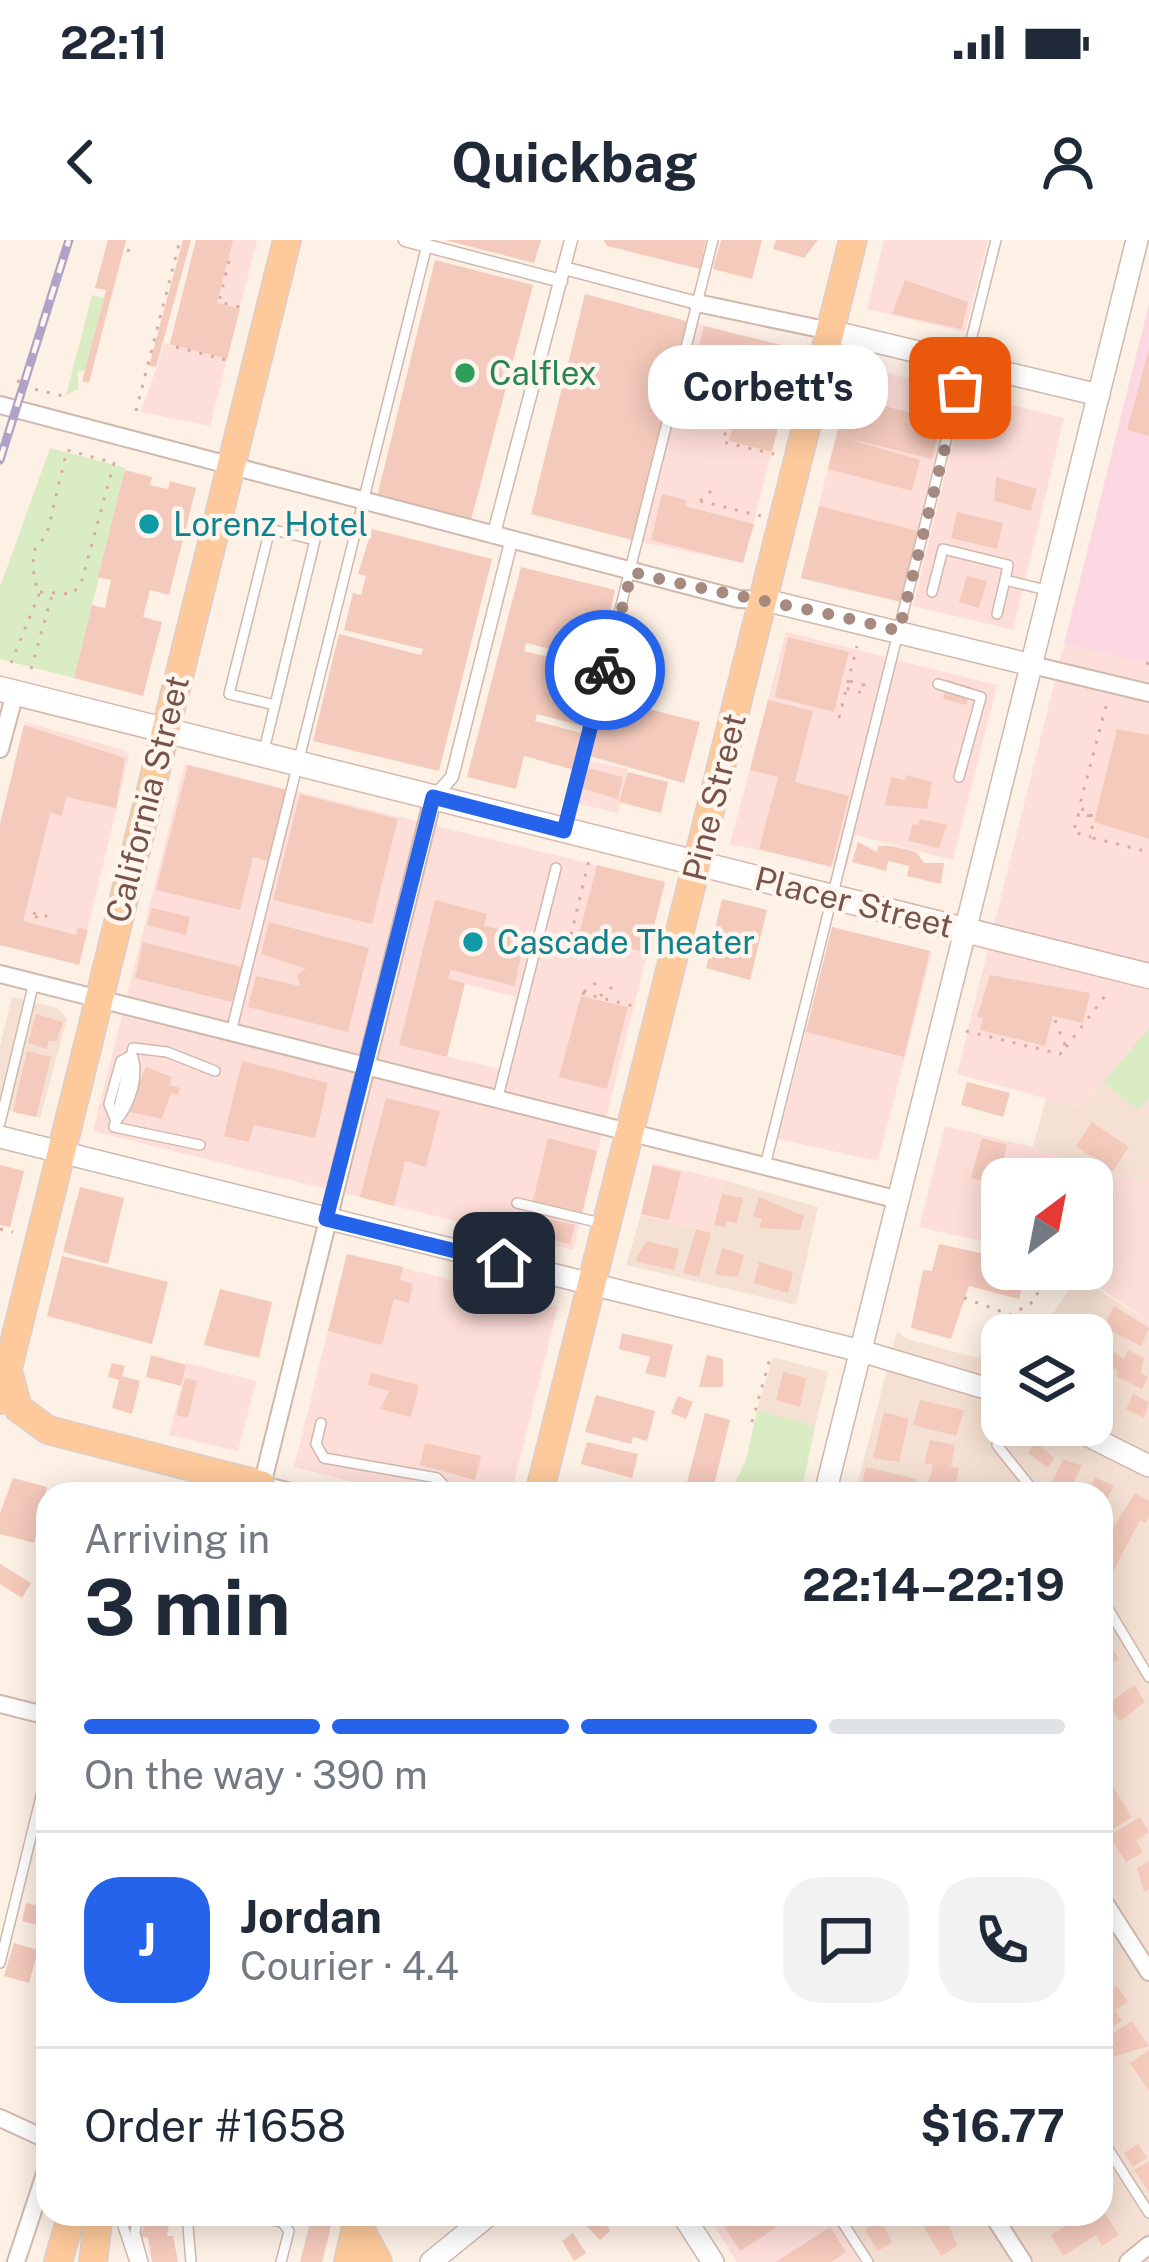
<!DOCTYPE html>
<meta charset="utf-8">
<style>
:root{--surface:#fff;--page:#f2f2f3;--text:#1f2937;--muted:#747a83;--line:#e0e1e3;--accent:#2563eb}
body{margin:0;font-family:"Public Sans",sans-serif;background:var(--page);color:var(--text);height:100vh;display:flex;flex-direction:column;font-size:45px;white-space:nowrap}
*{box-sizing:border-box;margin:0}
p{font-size:39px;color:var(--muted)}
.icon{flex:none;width:66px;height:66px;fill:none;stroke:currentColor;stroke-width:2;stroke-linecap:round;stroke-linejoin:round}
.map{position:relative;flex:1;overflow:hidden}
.sheet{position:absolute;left:36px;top:1242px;width:1077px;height:744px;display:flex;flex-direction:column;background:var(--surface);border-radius:36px;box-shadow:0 6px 30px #0003}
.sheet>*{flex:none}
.needle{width:78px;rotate:32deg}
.controls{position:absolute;left:981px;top:918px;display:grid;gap:24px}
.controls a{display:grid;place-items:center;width:132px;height:132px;border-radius:24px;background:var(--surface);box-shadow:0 6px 30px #0003;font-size:60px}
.pin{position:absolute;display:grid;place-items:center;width:102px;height:102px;color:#fff;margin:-51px;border-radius:24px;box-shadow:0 6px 18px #0006}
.courier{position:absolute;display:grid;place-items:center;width:120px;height:120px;margin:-60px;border:9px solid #2563eb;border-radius:50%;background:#fff;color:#222;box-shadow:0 3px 15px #0007}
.bubble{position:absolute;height:84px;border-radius:36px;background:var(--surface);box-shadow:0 6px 30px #0003;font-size:39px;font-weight:700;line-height:84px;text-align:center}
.head em{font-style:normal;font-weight:700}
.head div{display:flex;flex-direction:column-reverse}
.head{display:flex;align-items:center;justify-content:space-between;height:204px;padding:0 48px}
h1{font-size:78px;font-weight:700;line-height:90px}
.bar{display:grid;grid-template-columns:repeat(4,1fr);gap:18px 12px;align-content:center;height:144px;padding:0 48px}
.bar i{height:15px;border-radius:9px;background:var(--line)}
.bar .on{background:var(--accent)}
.bar p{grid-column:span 4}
.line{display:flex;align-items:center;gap:30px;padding:0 48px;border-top:3px solid var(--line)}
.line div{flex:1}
.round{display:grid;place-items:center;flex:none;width:126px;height:126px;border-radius:36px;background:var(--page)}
.status{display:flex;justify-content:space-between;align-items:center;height:84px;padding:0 60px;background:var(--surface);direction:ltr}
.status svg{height:33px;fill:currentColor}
header{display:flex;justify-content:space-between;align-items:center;height:156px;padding:0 48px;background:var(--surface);font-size:54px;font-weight:700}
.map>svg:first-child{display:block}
.residential{fill:#f5e1d3}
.commercial{fill:#feded9;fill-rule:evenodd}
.medical{fill:#fbd8e2}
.green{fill:#daecc3}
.building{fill:#f4cabc}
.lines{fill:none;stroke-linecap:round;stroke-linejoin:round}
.service-casing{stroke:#d1b8ad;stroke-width:12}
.pedestrian-casing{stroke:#d1b8ad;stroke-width:15}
.minor-casing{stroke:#d1b8ad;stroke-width:20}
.tertiary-casing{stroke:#d1b8ad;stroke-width:24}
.secondary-casing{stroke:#d5b7ab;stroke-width:27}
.primary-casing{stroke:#d9cfcc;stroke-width:30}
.path{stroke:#d9ac9f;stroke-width:3;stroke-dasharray:3 9;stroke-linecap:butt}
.service{stroke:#fff;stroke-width:9}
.pedestrian{stroke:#fff;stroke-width:12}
.minor{stroke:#fff;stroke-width:16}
.tertiary{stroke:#fff;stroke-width:21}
.secondary{stroke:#fff;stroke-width:24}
.primary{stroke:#feca9c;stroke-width:27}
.rail-casing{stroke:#b1a3c8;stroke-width:9}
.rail{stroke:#fff5ed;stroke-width:4.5;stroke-dasharray:14;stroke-linecap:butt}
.done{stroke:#a68a80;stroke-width:12;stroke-dasharray:0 21.6}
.route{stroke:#2563eb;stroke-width:15}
.leisure-dot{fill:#2e9e5b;stroke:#fff5ed;stroke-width:4.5}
.culture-dot{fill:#0f9aa8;stroke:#fff5ed;stroke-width:4.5}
.labels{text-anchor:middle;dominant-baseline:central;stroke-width:9;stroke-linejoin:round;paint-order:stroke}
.leisure-label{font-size:33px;fill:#27864d;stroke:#fff5ed;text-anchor:start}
.culture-label{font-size:33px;fill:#0d838f;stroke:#fff5ed;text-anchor:start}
.street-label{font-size:33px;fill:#775349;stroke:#fff5ed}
</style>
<div class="status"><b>22:11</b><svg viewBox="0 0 49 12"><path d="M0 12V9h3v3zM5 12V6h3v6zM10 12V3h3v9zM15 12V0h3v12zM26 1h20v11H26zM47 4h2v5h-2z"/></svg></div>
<header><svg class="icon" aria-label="back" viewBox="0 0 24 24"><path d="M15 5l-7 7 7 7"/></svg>Quickbag<svg class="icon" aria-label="person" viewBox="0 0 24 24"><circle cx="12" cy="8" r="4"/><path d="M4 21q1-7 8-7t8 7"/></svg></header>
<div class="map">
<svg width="1149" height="2022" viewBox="0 0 1149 2022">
<rect width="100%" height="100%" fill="#fdf0e5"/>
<path class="residential" d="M12,757L57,768L67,779L40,878L0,868V806Z
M1103,842L1149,878V938L1143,944L1033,907L1046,858L1081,868Z
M723,940L818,967L796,1065L626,1025L641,975L711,993Z
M1081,1031L1096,1048L1149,1083V2022H872L842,1974H1101V1254H855L897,1091L907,1099L978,1118L980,1114L1002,1124V1185H1092V1095H1039Z
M773,1117L828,1132L815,1186L757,1170Z"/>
<path class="commercial" d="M196,0H257L210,186L141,172L165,103L170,104Z
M884,0H988L965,92L867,69Z
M690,82L781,105L793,128L743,323L636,301Z
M853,124L951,149L901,362L801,338Z
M965,153L1064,178L1013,390L913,366Z
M786,392L997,445L953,620L855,595L846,629L730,604Z
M1064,404L1149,424V878L1103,842L1081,868L957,834Z
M25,482L124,510L129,516L79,725L0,705V584Z
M581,519L628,529L618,573L571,562Z
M185,524L665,642L573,1010L93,891ZM417,731L516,757L499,829L399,805Z
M832,687L932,712L878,921L778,899Z
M945,886L1033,907L1143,944L1149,938V1083L1075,1029H1092V939H1002V1006L919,987Z
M653,923L723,940L711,993L641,975Z
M347,1014L558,1066L511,1254H401L294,1227Z
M187,1123L256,1141L238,1211L169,1195Z
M722,1974H842L872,2022H737L711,1981Z"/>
<path class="medical" d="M1149,64V424L1064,404Z"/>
<path class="green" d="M92,55L104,58L85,130L77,133L79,149L66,155Z
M50,208L126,228L74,438L0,419V347Z
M1149,788V860L1139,870L1103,842Z
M757,1170L815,1186L801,1254H730L746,1220Z"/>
<path class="building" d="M108,0H126L89,143L82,141L106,50L95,48Z
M183,0H191L156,127L149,126Z
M196,0H233L217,63L240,69L227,119L170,104Z
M445,0H541L534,23Z
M604,0H706L700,29L607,6Z
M721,0H762L752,39L713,29Z
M776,0H818L804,18L773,9Z
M435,20L533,45L470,284L376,261Z
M905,40L968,62L962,89L892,74Z
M585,54L690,82L636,301L531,274Z
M704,86L781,105L793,128L772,212L729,201L741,157L733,143L692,132Z
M1149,109V196L1127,190Z
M847,157L941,180L932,219L843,197L920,220L912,251L828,229Z
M125,230L152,237L150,245L168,249L170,241L196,248L169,355L150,350L143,377L162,382L143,456L74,438L92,365L105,368L111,340L98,337Z
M996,237L1037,249L1031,271L994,261Z
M662,254L687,260L685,266L754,284L743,323L651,300Z
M819,266L919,291L901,362L801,338Z
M957,272L1003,283L997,309L951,298Z
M372,289L492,319L439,531L313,501L339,394L421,415L423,409L344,390L353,353L361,355L366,336L358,334Z
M521,327L615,350L599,421L526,403L524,411L600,430L586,487L537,474L535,481L586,494L578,531L524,516L516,549L467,537Z
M967,336L987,341L979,368L959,362Z
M788,397L849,412L834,472L775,457Z
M948,440L971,447L966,465L943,459Z
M601,457L700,482L684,543L586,515Z
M768,460L813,471L795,542L849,556L831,627L759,609L778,537L750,530Z
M24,485L125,518L116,568L66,557L62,576L50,573L23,681L76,695L78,687L88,690L79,725L0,705V584Z
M1117,489L1149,495V599L1094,582Z
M188,525L286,550L268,621L253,617L240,670L156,650Z
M587,528L623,537L618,559L581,548Z
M628,532L668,542L661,573L619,562Z
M907,535L932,542L927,569L885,565L891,537L905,540Z
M300,554L398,579L372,684L273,660Z
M920,579L947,585L939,608L908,601L913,584L918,585Z
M858,602L877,612L878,606H892L916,612L924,623H944L941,644L907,636L909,626L888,621L886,631L852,622Z
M597,625L665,642L647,713L579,695Z
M722,659L767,670L750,740L706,728Z
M435,660L487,674L484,686L525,694L515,746L451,730L448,739L465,743L447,817L399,805Z
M152,668L190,677L186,695L147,685Z
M269,682L369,708L348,792L248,767L256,736L300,746L297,734L306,729L261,714Z
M832,687L930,711L904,817L806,792Z
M143,702L242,727L232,762L135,738Z
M990,735L1090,753L1083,783L1053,776L1045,806L980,790L983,778L977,777Z
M581,756L628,767L607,849L559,837Z
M36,774L63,782L57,801H49L47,809L28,803Z
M27,811L51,817L36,877L13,872Z
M242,821L328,843L315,898L254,885L249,902L224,896Z
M146,827L172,837L170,845L180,848L178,855L171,853L162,879L130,872L133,860L109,854L112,842L136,849Z
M967,842L1010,853L1003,877L961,865Z
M386,858L440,871L426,927L405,921L394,966L360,957Z
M1092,882L1129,907L1113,931L1076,906Z
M548,898L597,911L582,973L533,961Z
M982,898L1007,905L997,944L971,938Z
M0,925L24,931L10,987L0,985Z
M653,925L681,932L669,980L641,974Z
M80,947L124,958L108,1024L63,1012Z
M722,954L743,958L737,983L727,981L725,988L714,985Z
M759,957L804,976L800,990L759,988L762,979L753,977Z
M541,977L575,985L570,1004L529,994Z
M696,989L711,993L699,1037L683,1033Z
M646,1001L679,1009L674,1030L635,1021Z
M939,1004L1002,1018V1029H1026L1019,1059L969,1046L951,1099L911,1088L923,1030L932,1031Z
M722,1008L744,1015L738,1037L715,1035Z
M347,1014L403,1027L400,1040L413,1044L409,1063L394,1059L382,1105L328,1091Z
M62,1016L168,1042L152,1104L47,1076Z
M759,1022L793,1032L788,1053L754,1043Z
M220,1049L272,1062L259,1118L204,1105Z
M1114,1066L1149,1088L1141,1106L1103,1087Z
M622,1093L673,1105L665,1138L645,1133L650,1117L619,1109Z
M1102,1104L1124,1119L1128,1110L1144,1118L1141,1133L1148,1137L1142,1149L1117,1137V1129L1092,1127V1105L1099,1109Z
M151,1115L186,1125L181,1146L146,1137Z
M707,1115L723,1119V1147H699Z
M112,1123L125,1126L122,1136L140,1141L132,1174L112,1168L119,1140L108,1137Z
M783,1132L806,1138L800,1167L776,1160Z
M371,1133L419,1145L411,1177L380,1169L389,1151L368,1145Z
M185,1138L197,1141L188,1178L176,1175Z
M1133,1154L1149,1162L1144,1178L1126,1169Z
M596,1155L655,1171L647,1201L633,1197L631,1204L585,1192Z
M678,1156L693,1162L686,1179L671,1173Z
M920,1160L964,1170L956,1196L913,1185Z
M884,1172L909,1179L899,1222L873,1218Z
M705,1173L730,1180L712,1254H684Z
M930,1200L955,1205L951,1227L959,1228L954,1251L928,1245L933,1225L924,1223Z
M1035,1201L1054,1218L1048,1228L1028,1213Z
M587,1202L638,1214L632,1238L581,1224Z
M425,1203L481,1216L475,1240L420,1225Z
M1063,1220L1082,1225L1070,1249L1079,1254H1046Z
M866,1227L916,1239L913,1254L860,1252Z
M1095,1237L1114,1246L1101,1270V1254H1087Z
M13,1238L47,1247L34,1303L0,1294V1273Z
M120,1242L161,1252L160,1254H117Z
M1135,1253L1149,1261V1276L1146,1283L1140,1280L1114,1330L1101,1323V1307Z
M0,1324L31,1343L22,1358L0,1344Z
M1108,1402L1119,1419L1101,1430V1406Z
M1135,1445L1145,1462L1120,1481L1108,1463Z
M1113,1547L1132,1577L1113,1589L1101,1577V1554Z
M1140,1577L1149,1592L1136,1601L1143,1612L1126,1622L1109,1596Z
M1149,1621V1649L1144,1652L1137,1628Z
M26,1663L48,1668V1688L22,1681Z
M14,1703L38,1710L29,1743L4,1736Z
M1117,1746L1128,1762L1115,1770L1122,1781L1101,1794V1757Z
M1132,1781L1149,1806L1113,1817L1102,1800Z
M1149,1810V1851L1130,1823Z
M1138,1904L1147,1918L1133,1927L1124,1913Z
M1149,1921V1952L1134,1930Z
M1101,1968L1119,1995L1102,2006L1096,1995L1063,2016L1051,1995L1085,1974H1101Z
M147,1974H171L167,1996H173L178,2022H152L148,1998L141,1996Z
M312,1974H334L322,2022H300Z
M575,1974H601L610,1991L600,2000Z
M729,1974H797L740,2011L720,1980Z
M945,1975L957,2006L941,2016L924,1987Z
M881,1980L892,2002L878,2011L865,1990Z
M830,1987L846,2012L831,2022H776Z
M573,1993L586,2013L574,2021L562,2001Z"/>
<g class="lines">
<defs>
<path id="service" d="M932,352L943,309L1008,325L1005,340L1050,351
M997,374L1005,340
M938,444L981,457L959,537
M264,510L275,465L315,300L270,289L229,454L275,465
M565,588L713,0
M231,792L427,5
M132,815C140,835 130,865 116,881L109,864L121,821Z
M498,857L556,628
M0,883L34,742
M200,905L114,887L133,808L167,812L215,831
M765,926L996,0
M517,963L605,984
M321,1183L316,1204L324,1218L437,1238L452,1254
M997,1205L1036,1254
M1101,1357L1149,1437
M0,1723L48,1528
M1101,1898L1149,1973
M119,1974L135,2022
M138,1974L135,1993L143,2022
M187,1974L191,2022
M243,1974L282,1982L289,1991L281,2022
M837,1974L868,2022"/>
<path id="pedestrian" d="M405,0L561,41
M564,28L697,63
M493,297L571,0
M434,557L452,537L511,302"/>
<path id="minor" d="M697,63L830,91
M0,165L739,359L765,360
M1032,425L1149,453
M0,509L15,453
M0,734L899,960
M300,1254L262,1245L433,558
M0,1464L48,1476
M1101,1657L1149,1732
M0,1878L48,1900
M992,1974L1023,2022
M16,2022L48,1925
M1128,2022L1149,2005"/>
<path id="tertiary" d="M830,91L1099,155
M765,360L1032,425
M0,897L861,1111L1002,1153
M1067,1185L1149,1226
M825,1254L1137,0
M682,1974L713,2022
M431,2022L490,1974"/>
<path id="secondary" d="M0,449L1149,736"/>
<path id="primary" d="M9,1135L18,1168L48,1190L262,1245L260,1254
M0,1160L287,0
M539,1254L853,0
M357,1983L378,2022
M58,2022L72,1974
M93,2022L99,1974
M348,2022L359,1974"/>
</defs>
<use href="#service" class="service-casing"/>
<use href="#pedestrian" class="pedestrian-casing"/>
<use href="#minor" class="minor-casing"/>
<use href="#tertiary" class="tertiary-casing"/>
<use href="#secondary" class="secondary-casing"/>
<use href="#primary" class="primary-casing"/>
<path class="path" d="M127,10L130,11
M229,21L219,62L244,68
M176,107L230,121
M695,135L724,142L734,159L723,202L774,214
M19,140L17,145L63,156
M703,153L712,141
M136,171L180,0
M700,261L761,276
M700,261L712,250
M11,423L40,352L34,341L33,312L47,294L67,210L114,223L81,344L72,354L40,352
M1147,425L1149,416
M31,429L52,355
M850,441L864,445L862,453L848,449Z
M1106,466L1079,568L1091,572L1093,598L1149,612
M839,478L857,406
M1090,576L1079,573L1073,592L1091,597
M33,673L46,676L45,679L32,676Z
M571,695L589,620
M584,752L597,742
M582,753L637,767
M600,756L614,746
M966,791L1060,814L1066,807L1053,776
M1066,807L1109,751
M0,989L13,992
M964,1058L1011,1075L1036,1060L1042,1032L1032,1030
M752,1182L771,1115"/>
<use href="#service" class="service"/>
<use href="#pedestrian" class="pedestrian"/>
<use href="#minor" class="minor"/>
<use href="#tertiary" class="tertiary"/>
<use href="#secondary" class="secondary"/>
<use href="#primary" class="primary"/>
<defs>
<path id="rail" d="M0,220L69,0"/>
</defs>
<use href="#rail" class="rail-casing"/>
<use href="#rail" class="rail"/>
</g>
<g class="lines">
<path class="done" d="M605,430L632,332C721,355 810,367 899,391L960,148"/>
<path class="route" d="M504,1023L326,979L433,557L564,591L605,430"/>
</g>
<circle class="leisure-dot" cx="465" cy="133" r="12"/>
<g class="culture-dot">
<circle cx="149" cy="284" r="12"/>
<circle cx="473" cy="702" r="12"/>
</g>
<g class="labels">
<g class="leisure-label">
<text x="489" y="133">Calflex</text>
</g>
<g class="culture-label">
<text x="173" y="284">Lorenz Hotel</text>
<text x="497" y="702">Cascade Theater</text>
</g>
<g class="street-label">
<text transform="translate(714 557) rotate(-76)">Pine Street</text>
<text transform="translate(147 559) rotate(-76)">California Street</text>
<text transform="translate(854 662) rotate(14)">Placer Street</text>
</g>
</g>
</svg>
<div class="controls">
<a><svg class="needle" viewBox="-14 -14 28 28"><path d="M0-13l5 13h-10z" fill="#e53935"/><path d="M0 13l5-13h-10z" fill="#747a83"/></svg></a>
<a><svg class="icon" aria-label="layers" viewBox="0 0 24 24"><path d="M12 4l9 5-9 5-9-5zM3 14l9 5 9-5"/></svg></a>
</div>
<div class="pin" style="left:960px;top:148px;background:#ea580c"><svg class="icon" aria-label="bag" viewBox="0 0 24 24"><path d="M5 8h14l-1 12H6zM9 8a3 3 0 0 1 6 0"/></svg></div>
<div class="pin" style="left:504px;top:1023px;background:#1f2937"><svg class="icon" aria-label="home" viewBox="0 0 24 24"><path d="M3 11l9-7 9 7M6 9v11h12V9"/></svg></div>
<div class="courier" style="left:605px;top:430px"><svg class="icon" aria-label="bike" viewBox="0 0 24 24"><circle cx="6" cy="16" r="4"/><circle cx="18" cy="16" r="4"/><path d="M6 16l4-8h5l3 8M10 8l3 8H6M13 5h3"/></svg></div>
<div class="bubble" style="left:648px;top:105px;width:240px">Corbett's</div>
<section class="sheet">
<div class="head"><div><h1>3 min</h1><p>Arriving in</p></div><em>22:14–22:19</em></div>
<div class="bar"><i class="on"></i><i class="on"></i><i class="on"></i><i></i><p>On the way · 390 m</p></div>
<div class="line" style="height:216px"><b class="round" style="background:var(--accent);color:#fff">J</b><div><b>Jordan</b><p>Courier · 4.4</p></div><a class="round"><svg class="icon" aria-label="chat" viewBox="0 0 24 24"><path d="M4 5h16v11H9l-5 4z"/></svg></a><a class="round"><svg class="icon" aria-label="phone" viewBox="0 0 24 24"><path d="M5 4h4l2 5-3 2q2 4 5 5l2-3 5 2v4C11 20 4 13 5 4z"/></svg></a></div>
<div class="line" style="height:156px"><div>Order #1658</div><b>$16.77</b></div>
</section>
</div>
